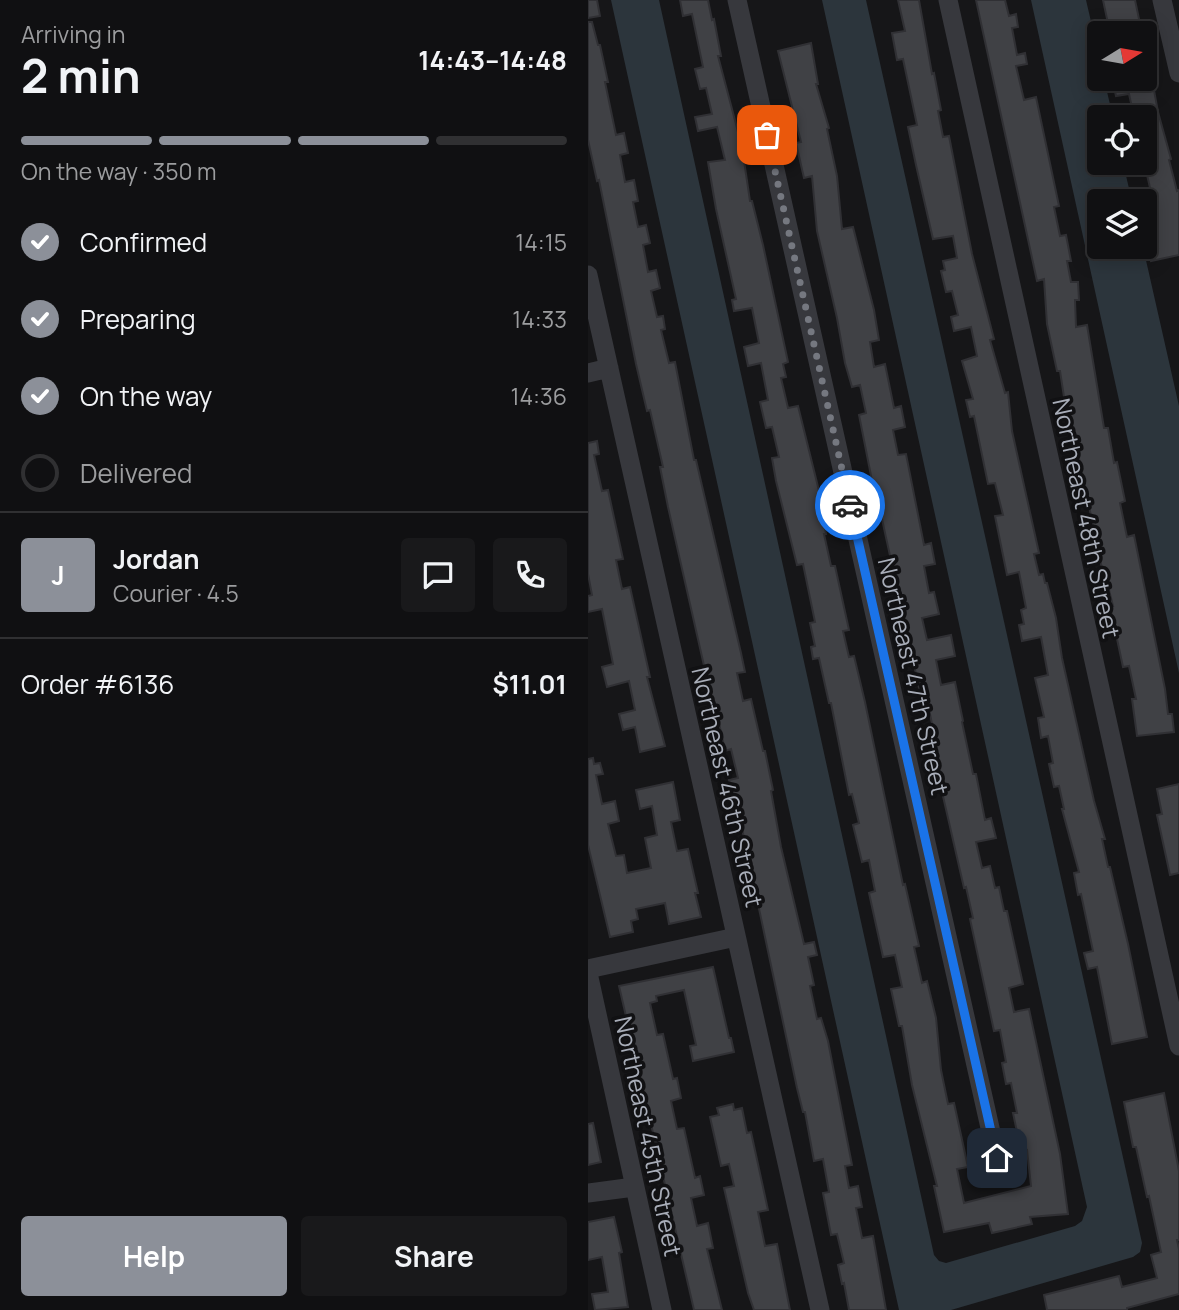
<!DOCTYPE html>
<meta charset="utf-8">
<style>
:root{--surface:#101012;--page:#19191b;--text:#f1f3f6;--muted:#9c9d9f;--line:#303032;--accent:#8c9099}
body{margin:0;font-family:Manrope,sans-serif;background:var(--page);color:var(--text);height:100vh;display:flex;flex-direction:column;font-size:26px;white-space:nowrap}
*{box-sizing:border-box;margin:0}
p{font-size:23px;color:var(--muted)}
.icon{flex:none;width:38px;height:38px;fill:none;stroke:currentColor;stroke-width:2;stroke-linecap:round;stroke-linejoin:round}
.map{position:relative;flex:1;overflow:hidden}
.panel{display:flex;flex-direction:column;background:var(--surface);width:588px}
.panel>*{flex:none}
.needle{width:46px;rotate:79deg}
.buttons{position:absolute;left:499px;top:21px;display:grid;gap:14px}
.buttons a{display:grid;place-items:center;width:70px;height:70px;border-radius:7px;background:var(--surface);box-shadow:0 4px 18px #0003,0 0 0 2px var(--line);font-size:35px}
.pin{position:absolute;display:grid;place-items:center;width:60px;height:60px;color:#fff;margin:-30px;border-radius:14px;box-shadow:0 4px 10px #0006}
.courier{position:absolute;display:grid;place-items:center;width:70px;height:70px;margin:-35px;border:5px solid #1a73e8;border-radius:50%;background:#fff;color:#222;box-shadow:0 2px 9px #0007}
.summary em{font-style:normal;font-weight:700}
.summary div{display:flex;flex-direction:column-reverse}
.summary{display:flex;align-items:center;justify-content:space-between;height:119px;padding:0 21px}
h1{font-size:46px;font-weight:700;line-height:52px}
.bar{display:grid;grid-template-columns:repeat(4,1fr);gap:10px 7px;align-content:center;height:84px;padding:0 21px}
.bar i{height:9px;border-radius:5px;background:var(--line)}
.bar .selected{background:var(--accent)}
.bar p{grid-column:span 4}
.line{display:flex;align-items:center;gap:18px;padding:0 21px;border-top:2px solid var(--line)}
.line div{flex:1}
.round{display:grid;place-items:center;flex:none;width:74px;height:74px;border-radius:7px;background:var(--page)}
ol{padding:0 21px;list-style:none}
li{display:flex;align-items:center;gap:21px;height:77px}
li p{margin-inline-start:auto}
li .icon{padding:7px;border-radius:50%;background:var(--accent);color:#fff;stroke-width:4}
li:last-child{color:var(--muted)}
li i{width:38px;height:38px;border:4px solid var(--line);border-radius:50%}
.button{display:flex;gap:14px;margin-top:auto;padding:14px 21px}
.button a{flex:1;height:80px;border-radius:7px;background:var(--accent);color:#fff;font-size:28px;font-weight:700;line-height:80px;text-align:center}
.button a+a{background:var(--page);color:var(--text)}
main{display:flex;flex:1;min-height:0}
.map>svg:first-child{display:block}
.water{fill:#2c353c}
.building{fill:#404145;stroke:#303034;stroke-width:2}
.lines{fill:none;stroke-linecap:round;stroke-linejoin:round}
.minor{stroke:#37383d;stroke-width:19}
.done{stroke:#757880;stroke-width:7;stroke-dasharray:0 12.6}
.route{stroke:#1a73e8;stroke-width:9}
.labels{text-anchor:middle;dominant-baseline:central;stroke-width:7;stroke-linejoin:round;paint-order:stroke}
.street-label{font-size:24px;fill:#a8adb8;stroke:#111113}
</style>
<main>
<section class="panel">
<div class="summary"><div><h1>2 min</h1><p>Arriving in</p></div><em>14:43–14:48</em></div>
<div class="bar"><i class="selected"></i><i class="selected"></i><i class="selected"></i><i></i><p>On the way · 350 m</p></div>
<ol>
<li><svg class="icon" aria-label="check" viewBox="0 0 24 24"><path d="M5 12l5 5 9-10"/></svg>Confirmed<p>14:15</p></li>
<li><svg class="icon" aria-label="check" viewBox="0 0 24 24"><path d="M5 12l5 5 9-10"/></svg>Preparing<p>14:33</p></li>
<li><svg class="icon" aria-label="check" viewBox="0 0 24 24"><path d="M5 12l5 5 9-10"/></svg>On the way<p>14:36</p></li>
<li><i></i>Delivered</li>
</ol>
<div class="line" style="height:126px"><b class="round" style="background:var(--accent);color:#fff">J</b><div><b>Jordan</b><p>Courier · 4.5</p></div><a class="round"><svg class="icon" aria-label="chat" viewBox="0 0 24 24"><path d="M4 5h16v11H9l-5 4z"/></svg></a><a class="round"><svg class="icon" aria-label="phone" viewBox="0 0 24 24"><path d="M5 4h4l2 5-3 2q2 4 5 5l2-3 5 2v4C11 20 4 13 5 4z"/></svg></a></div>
<div class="line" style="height:91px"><div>Order #6136</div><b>$11.01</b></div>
<div class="button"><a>Help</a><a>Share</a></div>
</section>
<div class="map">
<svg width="591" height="1310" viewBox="0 0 591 1310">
<rect width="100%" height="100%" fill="#161618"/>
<path class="water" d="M23,0H71L346,1255L351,1261L358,1263L487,1226L494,1221L499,1207L234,0H278L554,1243L552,1252L545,1257L363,1310H311Z
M443,0H498L511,56V79H516L525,117H511V163H535L544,201H511V247H555L591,406V673Z"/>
<path class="building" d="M0,0H9L12,16L0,18Z
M92,0H120L124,20L126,19L133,56H130L154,147L162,201H164L175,245L200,362L195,364L198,377L193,378L200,408L210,406L233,499L238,534H236L243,566H247L261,630L255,631L261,657L266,656L277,702L315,885L317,884L331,946L326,947L334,983L339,981L348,1018L353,1070L360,1104L366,1103L380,1167L369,1169L376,1203L443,1186L439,1150L433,1151L425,1113H429L423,1083L418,1084L414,1063L418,1062L412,1030L406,1031L382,919L385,918L378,887L376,888L341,735L346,734L340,704L335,706L290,501H288L271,415L278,413L272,385L264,387L257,363L249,318L229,231L224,176L216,178L208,143L213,142L190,51L223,43L230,84H228L241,128L239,129L249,176L254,229L265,227L286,310L291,340L282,342L286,367L297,364L306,408L313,406L317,427L305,430L310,455L318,454L336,545L343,543L347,564L336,566L341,593L346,592L351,614L334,618L339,640L363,635L367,656L348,660L353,685L367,682L375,721L374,722L385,774H388L397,820L403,818L408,838L388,842L394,868L402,866L407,888L411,887L416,911H419L435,984L421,988L426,1012L441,1009L472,1154L480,1214L442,1217L444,1224L404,1233L401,1223L356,1232L346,1186H349L324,1085L314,1026H311L303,989L314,987L307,955L295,957L281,893L287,891L281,860L274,862L265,825L271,823L264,794L261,795L243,703H241L231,658L225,659L223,647L227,646L222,623L227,622L215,564L209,565L188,481L184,458L191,457L184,427L178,428L172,402L180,400L173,363L160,366L156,347L171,343L164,308L146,311L144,300L148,299L128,209L120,162L137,160L129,127L110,131L107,117L124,114L118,88L112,89L107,69L115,67L104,14L95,16Z
M310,0H331L344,74L346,73L353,110L350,111L355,137L361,136L384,254L406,339L402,340L417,393L420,392L424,431L451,553L446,554L451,575L455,574L457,583H459L468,618L474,658L506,801L517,839H514L520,867H522L540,944L559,1037L524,1044L509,967L500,969L496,953L505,951L493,894L490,895L486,873L491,872L474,809H476L471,786L466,787L461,764L465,763L460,736L453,738L450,718L456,717L447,678L460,675L453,637L434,641L431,625L436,624L433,610L438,608L431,572L419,575L407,516L415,515L407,483L400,484L386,416L382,417L378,400L385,399L374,361L389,356L383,327L366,331L363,317L370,315L364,291L358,292L353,271L357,270L355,261L369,258L365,236L345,239L328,165L320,127L329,125L315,59L309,60L304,33L317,31Z
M388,0H417L421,16L428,14L430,27L424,28L429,55L437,53L439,64L428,66L436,100L448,97L471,206L466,207L472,236L478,235L483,261H479L483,282H490L491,300H487L488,327L499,325L516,428H520L526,463L529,462L537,501L532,503L539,537L546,535L577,689L580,714H584L586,732L549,736L544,699H548L541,666L535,667L522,606H525L519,582L517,583L490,454L478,410L472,371H469L459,324L456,279L449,281Z
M515,0H547L554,33H522Z
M0,22H4L10,45H12L20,82H17L28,135L36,133L40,153L32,155L37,182L46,180L50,201L45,202L50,227L58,225L62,243L55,245L60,272L68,270L72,288L63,291L69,317L75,316L77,329L73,330L81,363L87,362L106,460H108L153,653L157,672L149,673L155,701L163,699L175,751H177L185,790L183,791L193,847L216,944L226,942L229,955L220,957L226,985L222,986L229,1019L233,1018L240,1041L264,1165L257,1166L261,1188L270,1186L274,1207L268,1208L274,1238L285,1236L298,1310H261L256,1283L254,1284L250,1265L256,1263L249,1234L243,1235L235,1193L241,1192L235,1159L226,1161L217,1112H215L209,1088L152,819H150L141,780L150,778L143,749L137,751L131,723H129L80,507L72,467H75L62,410L59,411L48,364L11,180L9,181L0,140Z
M546,79H564L570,112L583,159L581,160L589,191L591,190V255L563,261L561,250L570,248L564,219L569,218L556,162V115L546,117L541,94L528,96L525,83Z
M9,441L11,454L6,455L14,491L20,490L35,559L28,560L34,589L42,587L62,677H59L77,746L52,752L47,727L35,730L31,714L47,710L41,681L19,687L14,667L25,664L14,609L0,612V596L4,595L0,574V443Z
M5,758L6,764L12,763L15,774L8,775L14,804L27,801L31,821L20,824L28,856L36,855L39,873L63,868L57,838L69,835L64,806L52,809L48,790L85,782L92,820L83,822L89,851L100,849L110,893H107L113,917L81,924L77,903L48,909L50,919L43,921L45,932L22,937L0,845V759Z
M591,784V873L582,875L569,815L574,814L569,789Z
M125,967L141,1038H143L146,1052L105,1061L102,1046L108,1045L96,990L68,996L69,1001L62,1003L69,1035L75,1034L85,1079L89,1078L93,1098L83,1101L89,1129L96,1128L107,1178L112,1176L116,1195L103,1198L109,1226L120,1223L125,1248L119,1249L134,1310H106L31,986Z
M576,1093L591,1171V1240H589L591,1249V1294L539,1308V1310H459L456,1295L531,1276L534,1287L569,1278L563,1255L573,1252L561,1196L559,1197L548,1147H545L536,1102Z
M145,1104L146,1110L154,1108L159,1133L163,1132L180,1210L170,1212L177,1246L189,1244L202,1310H166L160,1293L136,1188L146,1186L141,1164L133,1166L122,1117L131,1115L129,1108Z
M5,1123L13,1162L0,1165V1124Z
M26,1217L34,1252L31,1253L40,1307L7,1310L4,1294L20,1292L14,1257L0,1260V1222Z"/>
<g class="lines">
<path class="minor" d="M149,0L409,1159
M360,0L591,1046
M574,0L591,73
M0,275L232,1310
M0,373L21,368
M0,969L148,937
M0,973L74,1310
M0,1193L46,1187"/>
</g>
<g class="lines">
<path class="done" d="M179,135L262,505"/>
<path class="route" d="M262,505L409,1158"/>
</g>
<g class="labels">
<g class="street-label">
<text transform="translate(499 518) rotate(78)">Northeast 48th Street</text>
<text transform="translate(326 676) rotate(77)">Northeast 47th Street</text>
<text transform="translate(140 787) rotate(77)">Northeast 46th Street</text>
<text transform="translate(61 1136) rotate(78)">Northeast 45th Street</text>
</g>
</g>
</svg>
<div class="buttons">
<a><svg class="needle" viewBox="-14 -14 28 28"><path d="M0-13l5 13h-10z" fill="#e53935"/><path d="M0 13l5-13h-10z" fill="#9c9d9f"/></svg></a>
<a><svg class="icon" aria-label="locate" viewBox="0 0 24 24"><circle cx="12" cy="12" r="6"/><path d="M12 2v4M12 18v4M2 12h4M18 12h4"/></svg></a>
<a><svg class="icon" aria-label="layers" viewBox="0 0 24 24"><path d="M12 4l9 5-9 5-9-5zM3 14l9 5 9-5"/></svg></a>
</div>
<div class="pin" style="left:179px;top:135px;background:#ea580c"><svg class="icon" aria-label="bag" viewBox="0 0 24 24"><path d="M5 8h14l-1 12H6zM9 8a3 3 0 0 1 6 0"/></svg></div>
<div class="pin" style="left:409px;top:1158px;background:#1f2937"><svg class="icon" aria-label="home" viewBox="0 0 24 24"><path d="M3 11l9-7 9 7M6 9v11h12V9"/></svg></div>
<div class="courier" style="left:262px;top:505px"><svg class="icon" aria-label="car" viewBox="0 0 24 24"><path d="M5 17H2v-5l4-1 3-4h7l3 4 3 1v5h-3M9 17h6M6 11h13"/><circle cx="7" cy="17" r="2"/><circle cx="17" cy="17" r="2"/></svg></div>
</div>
</main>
